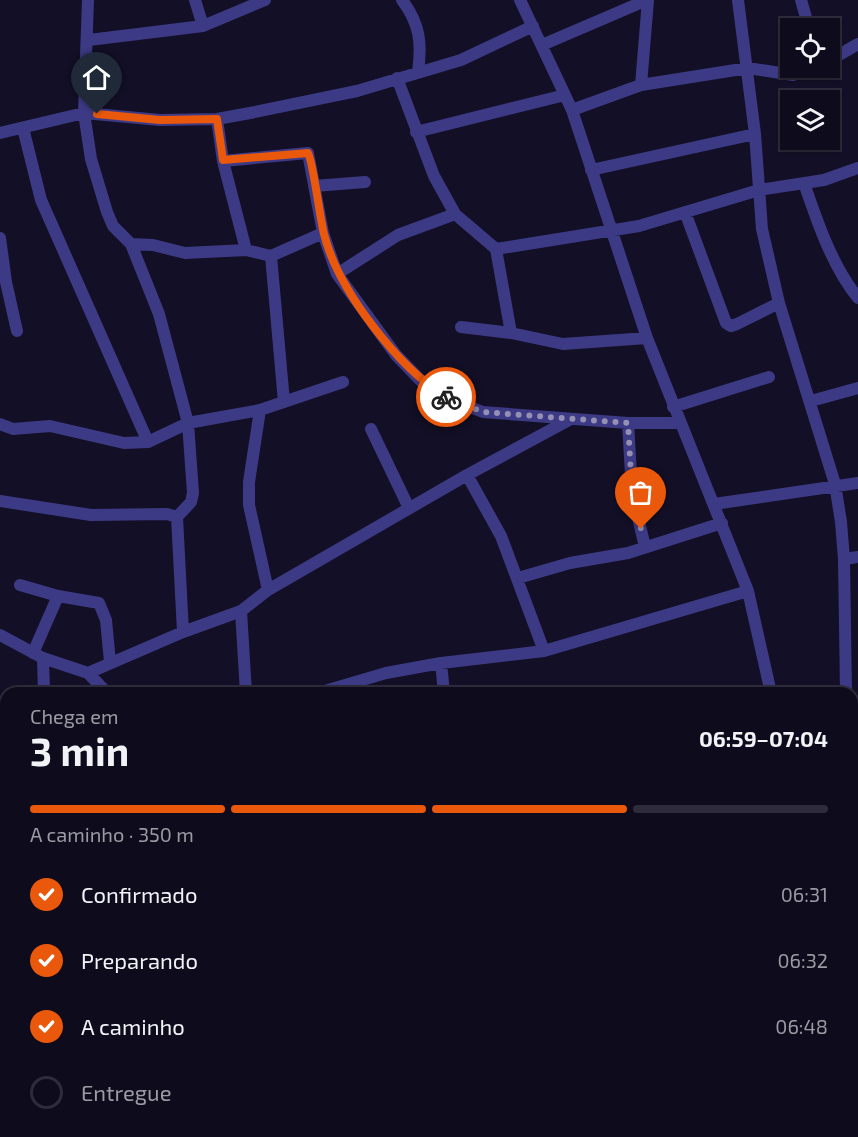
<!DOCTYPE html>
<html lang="pt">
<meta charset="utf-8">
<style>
:root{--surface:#0e0b1c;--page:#171425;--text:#f1f3f6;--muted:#9b9ba3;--line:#2e2b3b;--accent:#ea580c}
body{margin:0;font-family:"Exo 2",sans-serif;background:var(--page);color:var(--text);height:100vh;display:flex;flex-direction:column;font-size:22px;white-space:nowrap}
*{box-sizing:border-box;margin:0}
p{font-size:20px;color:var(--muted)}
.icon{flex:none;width:33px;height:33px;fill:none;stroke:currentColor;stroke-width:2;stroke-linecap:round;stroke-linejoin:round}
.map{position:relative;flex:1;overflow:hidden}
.side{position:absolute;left:0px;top:687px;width:858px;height:450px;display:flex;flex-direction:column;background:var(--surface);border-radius:18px 18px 0 0;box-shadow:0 2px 4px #0004,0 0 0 2px var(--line)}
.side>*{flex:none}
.buttons{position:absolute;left:780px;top:18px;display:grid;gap:12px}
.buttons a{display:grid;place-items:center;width:60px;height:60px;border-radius:0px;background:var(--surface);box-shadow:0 2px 4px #0004,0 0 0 2px var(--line);font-size:30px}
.pin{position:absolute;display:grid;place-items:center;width:51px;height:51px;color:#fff;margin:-62px -26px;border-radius:50% 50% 50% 0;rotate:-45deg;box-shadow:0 0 6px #0007}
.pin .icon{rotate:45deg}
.courier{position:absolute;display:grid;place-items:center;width:60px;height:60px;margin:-30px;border:4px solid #ea580c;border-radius:50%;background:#fff;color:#222;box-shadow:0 2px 8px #0007}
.summary em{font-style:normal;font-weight:700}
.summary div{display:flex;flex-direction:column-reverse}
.summary{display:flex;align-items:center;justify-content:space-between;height:102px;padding:0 30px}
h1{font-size:39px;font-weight:700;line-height:45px}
.bar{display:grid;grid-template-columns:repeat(4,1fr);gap:9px 6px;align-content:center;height:72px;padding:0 30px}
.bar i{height:8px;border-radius:4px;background:var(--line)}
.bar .selected{background:var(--accent)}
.bar p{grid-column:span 4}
ol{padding:0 30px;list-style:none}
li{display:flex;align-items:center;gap:18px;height:66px}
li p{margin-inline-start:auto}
li .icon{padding:6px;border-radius:50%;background:var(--accent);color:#fff;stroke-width:4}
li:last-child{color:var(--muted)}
li i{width:33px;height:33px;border:3px solid var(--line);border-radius:50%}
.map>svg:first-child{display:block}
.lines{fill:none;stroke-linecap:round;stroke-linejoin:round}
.minor{stroke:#3d3a85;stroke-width:12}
.done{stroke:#948fb3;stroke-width:6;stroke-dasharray:0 10.8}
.route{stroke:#ea580c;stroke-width:8}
</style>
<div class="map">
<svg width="858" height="1137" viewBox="0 0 858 1137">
<rect width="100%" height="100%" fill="#130f26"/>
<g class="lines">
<path class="minor" d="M88,0L84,113L91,159L107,212L113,226L131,244L159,314L188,423L193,493L191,502L177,517
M195,0L203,26
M402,0C420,24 422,43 418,72
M520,0L572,110L647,338L748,591L771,693
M738,0L755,134L762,229L779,303L835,484L841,522L844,559L846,693
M801,0L809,28
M89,40L203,26L265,0
M542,45L647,0
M830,60L858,44
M397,78L434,176L455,214L496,249L639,226L759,190L824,180L858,168
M641,85L648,0
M572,110L641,85L748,68L793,75L816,68
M217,119L223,161L246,250L271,256L284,402
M23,128L41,200L148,442
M416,132L565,95
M0,133L84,113L160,120L217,119L250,113L357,91L461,60L533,26
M223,161L308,153L323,233L337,274L396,355L425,385L446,398L483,412L628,423H680
M591,170L755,134
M804,183C817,221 832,266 858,298
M314,186L365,182
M685,212L726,323L731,326L737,324L779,303
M0,238L6,282L17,331
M131,244L153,245L185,253L246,250
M496,249L511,333
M271,256L323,233
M337,274L398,235L455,214
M461,327L511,333L563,344L647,338
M811,401L858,388
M673,407L769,377
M260,410L249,482V505L268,590
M628,423L632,492L645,547
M0,424L13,429L50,426L124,443L148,442L188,423L260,410L343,382
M371,429L409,508
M467,475L501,536L544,651
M0,501L91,515L167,514L177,517L183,632
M714,504L858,483
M844,559L858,557
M518,578L570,563L628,553L722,523
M20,585L58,596L99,603L106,620L110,662
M241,611L246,693
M0,635L43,658L88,673L107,693
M33,653L58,596
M43,658L44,693
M441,663L444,693
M88,673L183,632L241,611L268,590L467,475L571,419
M318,693L386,673L441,663L544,651L748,591
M852,776L858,774
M0,841L6,843
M852,857L858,881
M0,927L6,922
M852,1008H858
M852,1125H858
M191,1131L194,1137
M476,1131L477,1137
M546,1131L548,1137
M602,1131L604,1137
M671,1131L672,1137
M0,1134L17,1131
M290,1137V1131
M791,1137L815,1131"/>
</g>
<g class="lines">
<path class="done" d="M446,397L483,412L628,423L632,492L641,529"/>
<path class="route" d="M97,114L160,120L217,119L223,160L308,153C313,161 320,219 324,234C338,290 398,367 446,397"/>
</g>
</svg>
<div class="buttons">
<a><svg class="icon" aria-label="locate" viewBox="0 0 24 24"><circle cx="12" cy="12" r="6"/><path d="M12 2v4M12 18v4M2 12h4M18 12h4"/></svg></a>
<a><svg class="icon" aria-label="layers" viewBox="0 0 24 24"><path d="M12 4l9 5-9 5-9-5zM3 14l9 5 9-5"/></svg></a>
</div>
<div class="pin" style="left:641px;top:529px;background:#ea580c"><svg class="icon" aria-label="bag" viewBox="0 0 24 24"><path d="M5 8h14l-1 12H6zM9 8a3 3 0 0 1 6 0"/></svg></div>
<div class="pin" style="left:97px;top:114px;background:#1f2937"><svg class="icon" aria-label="home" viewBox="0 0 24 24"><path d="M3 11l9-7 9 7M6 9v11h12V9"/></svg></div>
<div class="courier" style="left:446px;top:397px"><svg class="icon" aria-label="bike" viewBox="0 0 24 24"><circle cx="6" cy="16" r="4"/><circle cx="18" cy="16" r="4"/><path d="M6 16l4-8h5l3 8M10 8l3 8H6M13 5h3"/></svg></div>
<section class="side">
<div class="summary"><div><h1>3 min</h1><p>Chega em</p></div><em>06:59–07:04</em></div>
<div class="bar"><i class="selected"></i><i class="selected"></i><i class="selected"></i><i></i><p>A caminho · 350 m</p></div>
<ol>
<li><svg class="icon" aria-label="check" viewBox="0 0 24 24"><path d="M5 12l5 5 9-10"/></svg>Confirmado<p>06:31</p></li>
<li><svg class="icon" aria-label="check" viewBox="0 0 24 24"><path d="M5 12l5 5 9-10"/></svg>Preparando<p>06:32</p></li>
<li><svg class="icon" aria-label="check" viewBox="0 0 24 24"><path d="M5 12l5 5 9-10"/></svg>A caminho<p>06:48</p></li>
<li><i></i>Entregue</li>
</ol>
</section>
</div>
